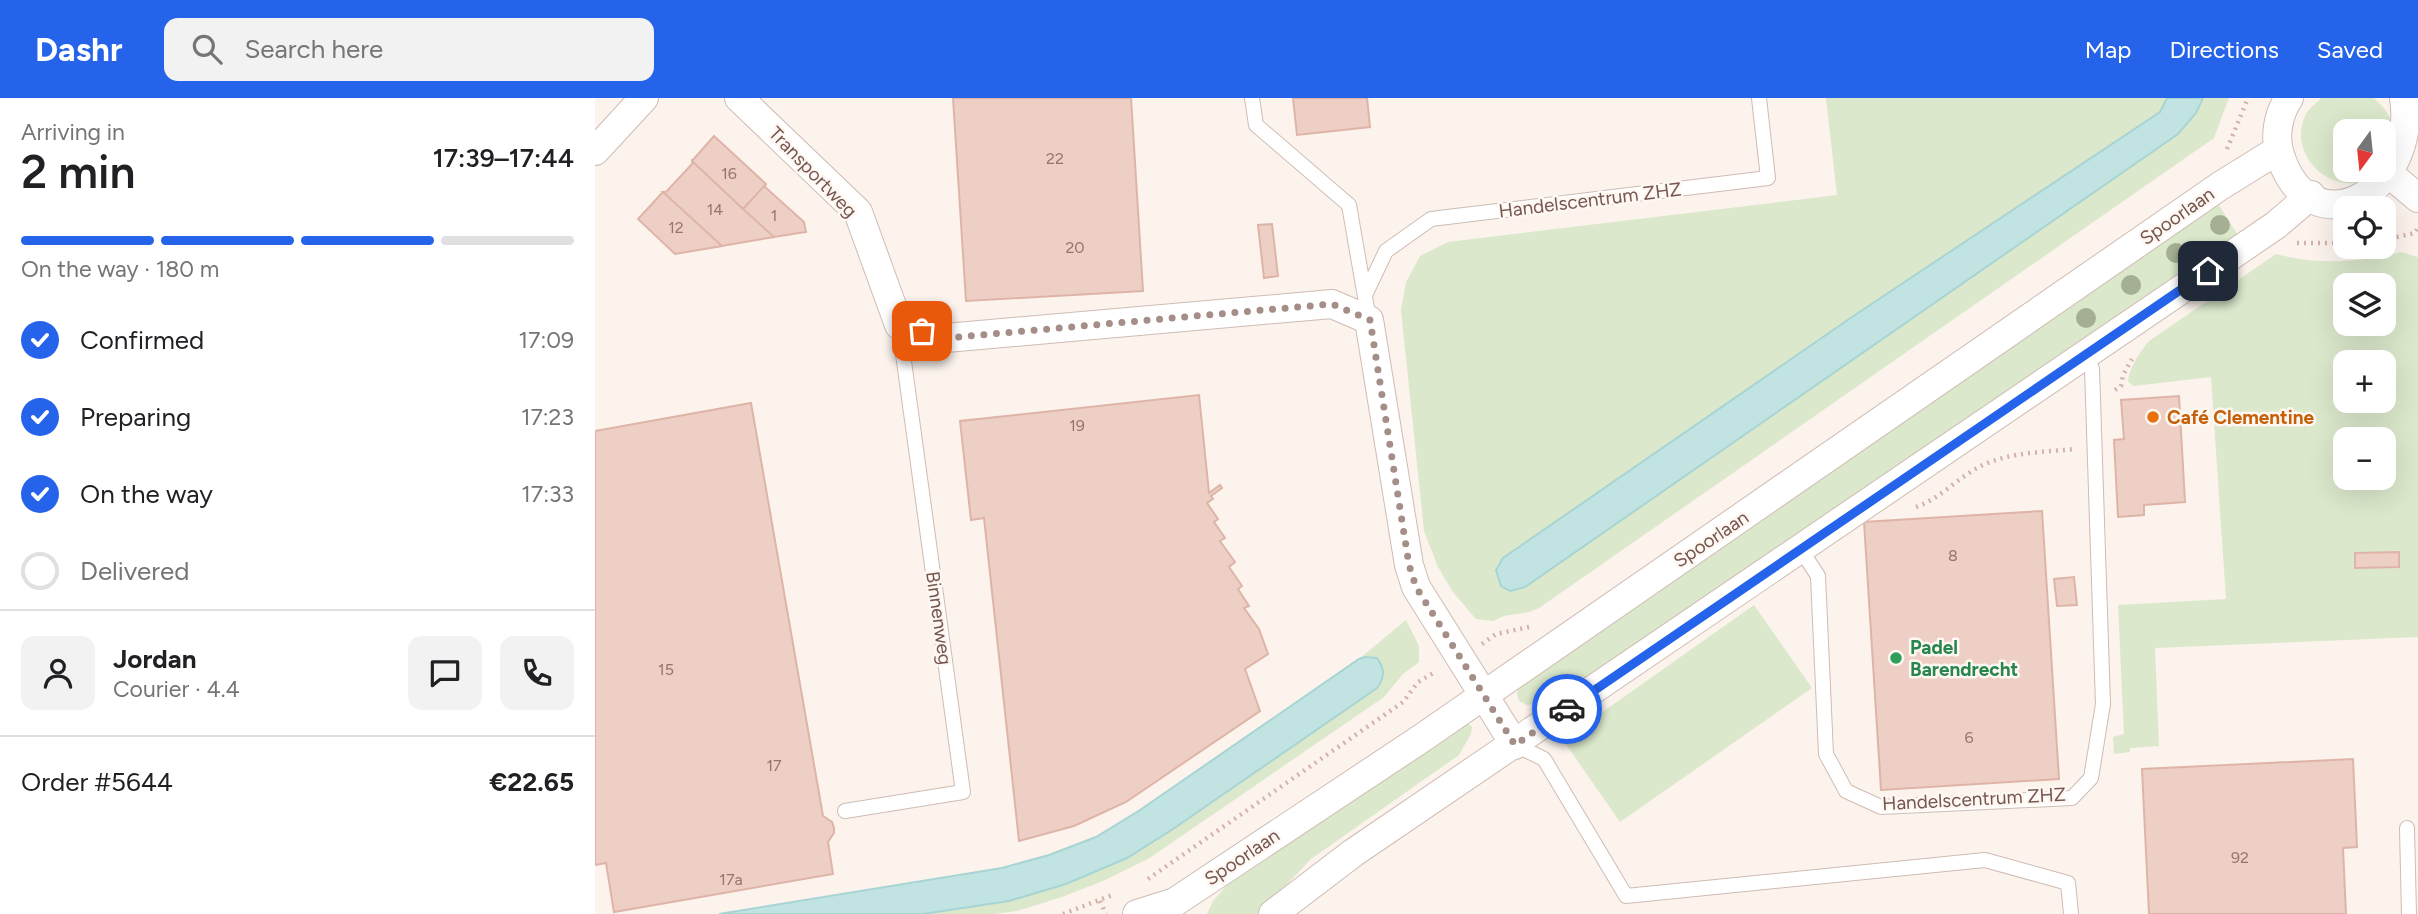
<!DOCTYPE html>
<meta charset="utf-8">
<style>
:root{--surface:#fff;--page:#f2f2f2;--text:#202124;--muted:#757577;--line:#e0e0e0;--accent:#2563eb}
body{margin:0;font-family:Figtree,sans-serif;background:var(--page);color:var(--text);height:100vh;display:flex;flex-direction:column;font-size:26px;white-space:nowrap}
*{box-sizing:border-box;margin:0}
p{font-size:23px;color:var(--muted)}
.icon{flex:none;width:38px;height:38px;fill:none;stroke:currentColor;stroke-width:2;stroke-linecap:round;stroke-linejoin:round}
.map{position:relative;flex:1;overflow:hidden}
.drawer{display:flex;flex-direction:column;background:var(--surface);width:595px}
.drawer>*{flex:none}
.needle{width:46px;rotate:195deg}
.controls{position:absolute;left:1738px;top:21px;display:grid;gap:14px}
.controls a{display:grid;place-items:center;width:63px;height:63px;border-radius:14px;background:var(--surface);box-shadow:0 7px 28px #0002;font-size:35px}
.pin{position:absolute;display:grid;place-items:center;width:60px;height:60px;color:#fff;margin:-30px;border-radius:14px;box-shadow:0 4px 10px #0006}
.courier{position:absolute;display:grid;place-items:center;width:70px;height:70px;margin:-35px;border:5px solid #2563eb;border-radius:50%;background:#fff;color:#222;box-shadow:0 2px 9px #0007}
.overview em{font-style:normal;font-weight:600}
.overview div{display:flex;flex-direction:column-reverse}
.overview{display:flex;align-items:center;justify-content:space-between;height:119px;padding:0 21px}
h1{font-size:46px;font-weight:600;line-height:52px}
.bar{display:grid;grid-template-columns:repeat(4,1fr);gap:10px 7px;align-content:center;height:84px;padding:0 21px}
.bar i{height:9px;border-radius:5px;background:var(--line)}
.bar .on{background:var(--accent)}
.bar p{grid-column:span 4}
.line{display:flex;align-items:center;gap:18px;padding:0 21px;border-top:2px solid var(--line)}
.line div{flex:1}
.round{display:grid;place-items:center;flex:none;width:74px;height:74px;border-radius:14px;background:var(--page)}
ol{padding:0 21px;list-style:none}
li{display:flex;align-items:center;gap:21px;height:77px}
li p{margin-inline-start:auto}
li .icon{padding:7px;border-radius:50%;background:var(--accent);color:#fff;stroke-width:4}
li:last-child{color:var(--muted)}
li i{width:38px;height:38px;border:4px solid var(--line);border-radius:50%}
header{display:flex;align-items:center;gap:42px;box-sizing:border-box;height:98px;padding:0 35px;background:var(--accent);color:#fff}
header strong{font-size:33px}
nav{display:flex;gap:38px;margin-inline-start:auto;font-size:24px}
.search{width:490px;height:63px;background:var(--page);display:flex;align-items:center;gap:18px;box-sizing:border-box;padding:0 24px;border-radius:14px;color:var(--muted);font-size:26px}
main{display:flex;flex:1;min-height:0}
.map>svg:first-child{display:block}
.green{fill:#dbe8cb;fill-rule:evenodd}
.water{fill:#c1e4e3;stroke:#a8d4d4;stroke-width:2}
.building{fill:#eecfc6;stroke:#dfb4a8;stroke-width:2}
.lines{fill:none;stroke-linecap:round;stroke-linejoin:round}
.service-casing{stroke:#cfbcb4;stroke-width:16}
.minor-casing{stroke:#cfbcb4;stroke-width:30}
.path{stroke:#d3b2a8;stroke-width:4.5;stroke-dasharray:2 5;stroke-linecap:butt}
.service{stroke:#fff;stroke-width:14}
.minor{stroke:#fff;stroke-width:28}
.tree{fill:#a5af92}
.done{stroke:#a48e87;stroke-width:7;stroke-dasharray:0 12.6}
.route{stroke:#2563eb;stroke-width:9}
.food-dot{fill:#e8710a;stroke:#fef7f2;stroke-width:2.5}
.leisure-dot{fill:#2e9e5b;stroke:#fef7f2;stroke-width:2.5}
.labels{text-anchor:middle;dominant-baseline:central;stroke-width:5;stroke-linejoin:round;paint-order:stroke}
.number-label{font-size:16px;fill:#93756e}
.street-label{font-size:19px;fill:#755750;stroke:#fef7f2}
.food-label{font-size:19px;font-weight:bold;fill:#c56008;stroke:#fef7f2;text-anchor:start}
.leisure-label{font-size:19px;font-weight:bold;fill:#27864d;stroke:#fef7f2;text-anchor:start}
</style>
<header>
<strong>Dashr</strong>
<div class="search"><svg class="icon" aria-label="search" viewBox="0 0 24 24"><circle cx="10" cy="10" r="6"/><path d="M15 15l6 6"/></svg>Search here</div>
<nav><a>Map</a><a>Directions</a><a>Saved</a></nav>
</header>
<main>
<section class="drawer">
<div class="overview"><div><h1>2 min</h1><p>Arriving in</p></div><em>17:39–17:44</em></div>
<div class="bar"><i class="on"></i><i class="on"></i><i class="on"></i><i></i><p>On the way · 180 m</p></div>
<ol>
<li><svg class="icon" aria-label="check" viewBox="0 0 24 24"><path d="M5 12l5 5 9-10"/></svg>Confirmed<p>17:09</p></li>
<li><svg class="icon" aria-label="check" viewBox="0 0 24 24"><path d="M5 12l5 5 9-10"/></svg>Preparing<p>17:23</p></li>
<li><svg class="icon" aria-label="check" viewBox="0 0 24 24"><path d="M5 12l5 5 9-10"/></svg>On the way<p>17:33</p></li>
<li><i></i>Delivered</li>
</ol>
<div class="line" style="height:126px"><a class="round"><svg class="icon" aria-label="person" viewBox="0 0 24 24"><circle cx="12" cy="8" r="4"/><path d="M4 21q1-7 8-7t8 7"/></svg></a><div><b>Jordan</b><p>Courier · 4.4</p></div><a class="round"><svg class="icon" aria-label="chat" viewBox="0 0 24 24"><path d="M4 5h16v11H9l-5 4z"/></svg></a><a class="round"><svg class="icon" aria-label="phone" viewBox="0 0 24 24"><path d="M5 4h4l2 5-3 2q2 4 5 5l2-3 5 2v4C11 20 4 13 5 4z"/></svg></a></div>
<div class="line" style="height:91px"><div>Order #5644</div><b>€22.65</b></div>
</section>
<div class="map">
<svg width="1823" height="816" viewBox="0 0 1823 816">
<rect width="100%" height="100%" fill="#fbf3ec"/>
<path class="green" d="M1231,0H1572L1565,14L901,472L906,487L1601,15L1608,0H1634L1619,40L944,510L934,514L909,518L898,523L881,521L858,494L843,469L829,433L806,212L811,184L825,158L853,144L1242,97Z
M1726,0H1779C1805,24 1800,37 1789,67L1788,33H1750V72H1784C1749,109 1688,61 1711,16C1714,10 1722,5 1726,0Z
M1622,104L1644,139L953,605L932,607L924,603L922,595L926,585Z
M1806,154L1823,159V539L1560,550L1564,648L1535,650V654L1519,656L1518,639L1529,636L1523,507L1631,501L1616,279L1539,288L1533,284C1534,270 1545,254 1554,243L1681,156C1722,167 1765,165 1806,154ZM1750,187H1788V226H1750ZM1750,264H1788V303H1750ZM1750,341H1788V380H1750Z
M1159,507L1217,590L1025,724L968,642Z
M811,522L824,548V564L808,576L789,599L553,761L508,783L467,799L422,813L400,816H328L414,803L471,786L532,760L578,731L782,590L788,570L782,560L764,561Z
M867,624L873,625L877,629L876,636L864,657L716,761L664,816H612L618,803L633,786Z"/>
<path class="water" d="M1572,0H1608L1601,15L1583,36L930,489L915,493L906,488L901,472L908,460L1257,219L1565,14Z
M770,559L782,560C790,571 790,579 782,590L578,731L532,760L471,786L414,803L328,816H124L407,770L454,757L501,739L545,712L764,561Z"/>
<path class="building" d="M358,0H536L548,193L371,203Z
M698,0H772L775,29L702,37Z
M119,38L171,86L148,111L97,63Z
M97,63L148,111L179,139L127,148L68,94H71L97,66Z
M171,86L170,89L209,124L211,134L179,139L148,111Z
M68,94L127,148L80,156L43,121Z
M677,126L683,178L669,180L663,127Z
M604,297L614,395L625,387L627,390L616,398L618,401L612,405L623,421L619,424L630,440L625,443L640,464L634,469L647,488L643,491L654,508L649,510L664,531L673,556L650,571L665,613L531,704L479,728L424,743L389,420L376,422L365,323Z
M1584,298L1590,404L1549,407V417L1523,419L1519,342L1529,341L1526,302Z
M156,305L228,718L237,724L239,730V735L233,744L238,776L19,814L11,765L0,767V333Z
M1447,413L1464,681L1286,692L1269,424Z
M1804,454V469L1760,470V455Z
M1479,479L1482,507L1462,508L1459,481Z
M1758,661L1762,749L1748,750L1751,816H1554L1547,671Z"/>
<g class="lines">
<defs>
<path id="service" d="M657,0L661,27L754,107L774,222
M771,195L791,153L836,121L1173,80L1164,0
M1206,452L1223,478L1231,656L1251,693L1286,709L1477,700L1496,680L1508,606L1497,271L1491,255
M920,647L949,661L1031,798L1390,762L1473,785L1476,816
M250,713L368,694L304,227
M1812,730L1814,816"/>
<path id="minor" d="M144,0L263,114L304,227L351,240L737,206L774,222L814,467L821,489L920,647
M1694,0C1683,16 1679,39 1685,57C1716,154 1823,94 1809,0
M0,53L49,0
M1804,84L1823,100
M542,816L580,804L827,640L1625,88L1683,52
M678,816L758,755L1681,127L1716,97"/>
</defs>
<use href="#service" class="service-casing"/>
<use href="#minor" class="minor-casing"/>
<path class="path" d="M1632,51L1653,0
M1788,142L1820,135L1823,130
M1702,145H1750
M1520,292L1526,288L1528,277L1537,261
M1321,409C1347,400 1365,377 1390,366C1418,354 1450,354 1480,351
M887,546L901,536L934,529
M553,781L808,604L823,584L840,574
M505,803L511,816
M468,816L520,796"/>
<use href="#service" class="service"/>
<use href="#minor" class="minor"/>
</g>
<g class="tree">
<circle cx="1625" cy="127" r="10"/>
<circle cx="1581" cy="155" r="10"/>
<circle cx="1536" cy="187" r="10"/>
<circle cx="1491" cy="220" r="10"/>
</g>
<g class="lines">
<path class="done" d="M327,233L351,240L737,206L775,222L814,467L821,489L920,647L972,611"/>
<path class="route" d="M972,611L1613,173"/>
</g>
<circle class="food-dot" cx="1558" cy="319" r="7"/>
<circle class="leisure-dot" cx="1301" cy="560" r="7"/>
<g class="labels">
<g class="number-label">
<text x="460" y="60">22</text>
<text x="134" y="75">16</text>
<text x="120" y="111">14</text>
<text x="179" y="117">1</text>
<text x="81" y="129">12</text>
<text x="480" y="149">20</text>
<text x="482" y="327">19</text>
<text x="1358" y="457">8</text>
<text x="71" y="571">15</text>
<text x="1374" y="639">6</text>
<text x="179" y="667">17</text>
<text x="1645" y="759">92</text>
<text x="136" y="781">17a</text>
</g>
<g class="street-label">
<text transform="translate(218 74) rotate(46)">Transportweg</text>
<text transform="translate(995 102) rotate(-7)">Handelscentrum ZHZ</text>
<text transform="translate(1582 118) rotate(-35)">Spoorlaan</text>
<text transform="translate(1116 441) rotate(-34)">Spoorlaan</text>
<text transform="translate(344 520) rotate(82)">Binnenweg</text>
<text transform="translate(1379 701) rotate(-3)">Handelscentrum ZHZ</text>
<text transform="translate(647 759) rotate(-34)">Spoorlaan</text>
</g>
<g class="food-label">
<text x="1572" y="319">Café Clementine</text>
</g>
<g class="leisure-label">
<text x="1315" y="549">Padel<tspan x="1315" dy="22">Barendrecht</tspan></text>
</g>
</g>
</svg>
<div class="controls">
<a><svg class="needle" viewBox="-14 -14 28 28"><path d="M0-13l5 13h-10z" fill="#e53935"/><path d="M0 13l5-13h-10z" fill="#757577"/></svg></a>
<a><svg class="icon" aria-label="locate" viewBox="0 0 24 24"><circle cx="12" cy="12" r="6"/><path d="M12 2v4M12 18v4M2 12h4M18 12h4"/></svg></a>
<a><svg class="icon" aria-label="layers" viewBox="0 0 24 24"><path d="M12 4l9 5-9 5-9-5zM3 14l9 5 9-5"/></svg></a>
<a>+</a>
<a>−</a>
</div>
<div class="pin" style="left:327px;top:233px;background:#ea580c"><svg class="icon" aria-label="bag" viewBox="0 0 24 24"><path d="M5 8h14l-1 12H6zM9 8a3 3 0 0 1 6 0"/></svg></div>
<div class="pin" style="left:1613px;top:173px;background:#1f2937"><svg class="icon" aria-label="home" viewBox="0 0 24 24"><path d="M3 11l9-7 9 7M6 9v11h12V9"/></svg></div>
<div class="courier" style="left:972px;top:611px"><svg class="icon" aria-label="car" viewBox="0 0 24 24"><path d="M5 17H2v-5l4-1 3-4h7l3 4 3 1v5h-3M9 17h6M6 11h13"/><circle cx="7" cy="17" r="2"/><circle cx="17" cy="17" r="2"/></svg></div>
</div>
</main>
